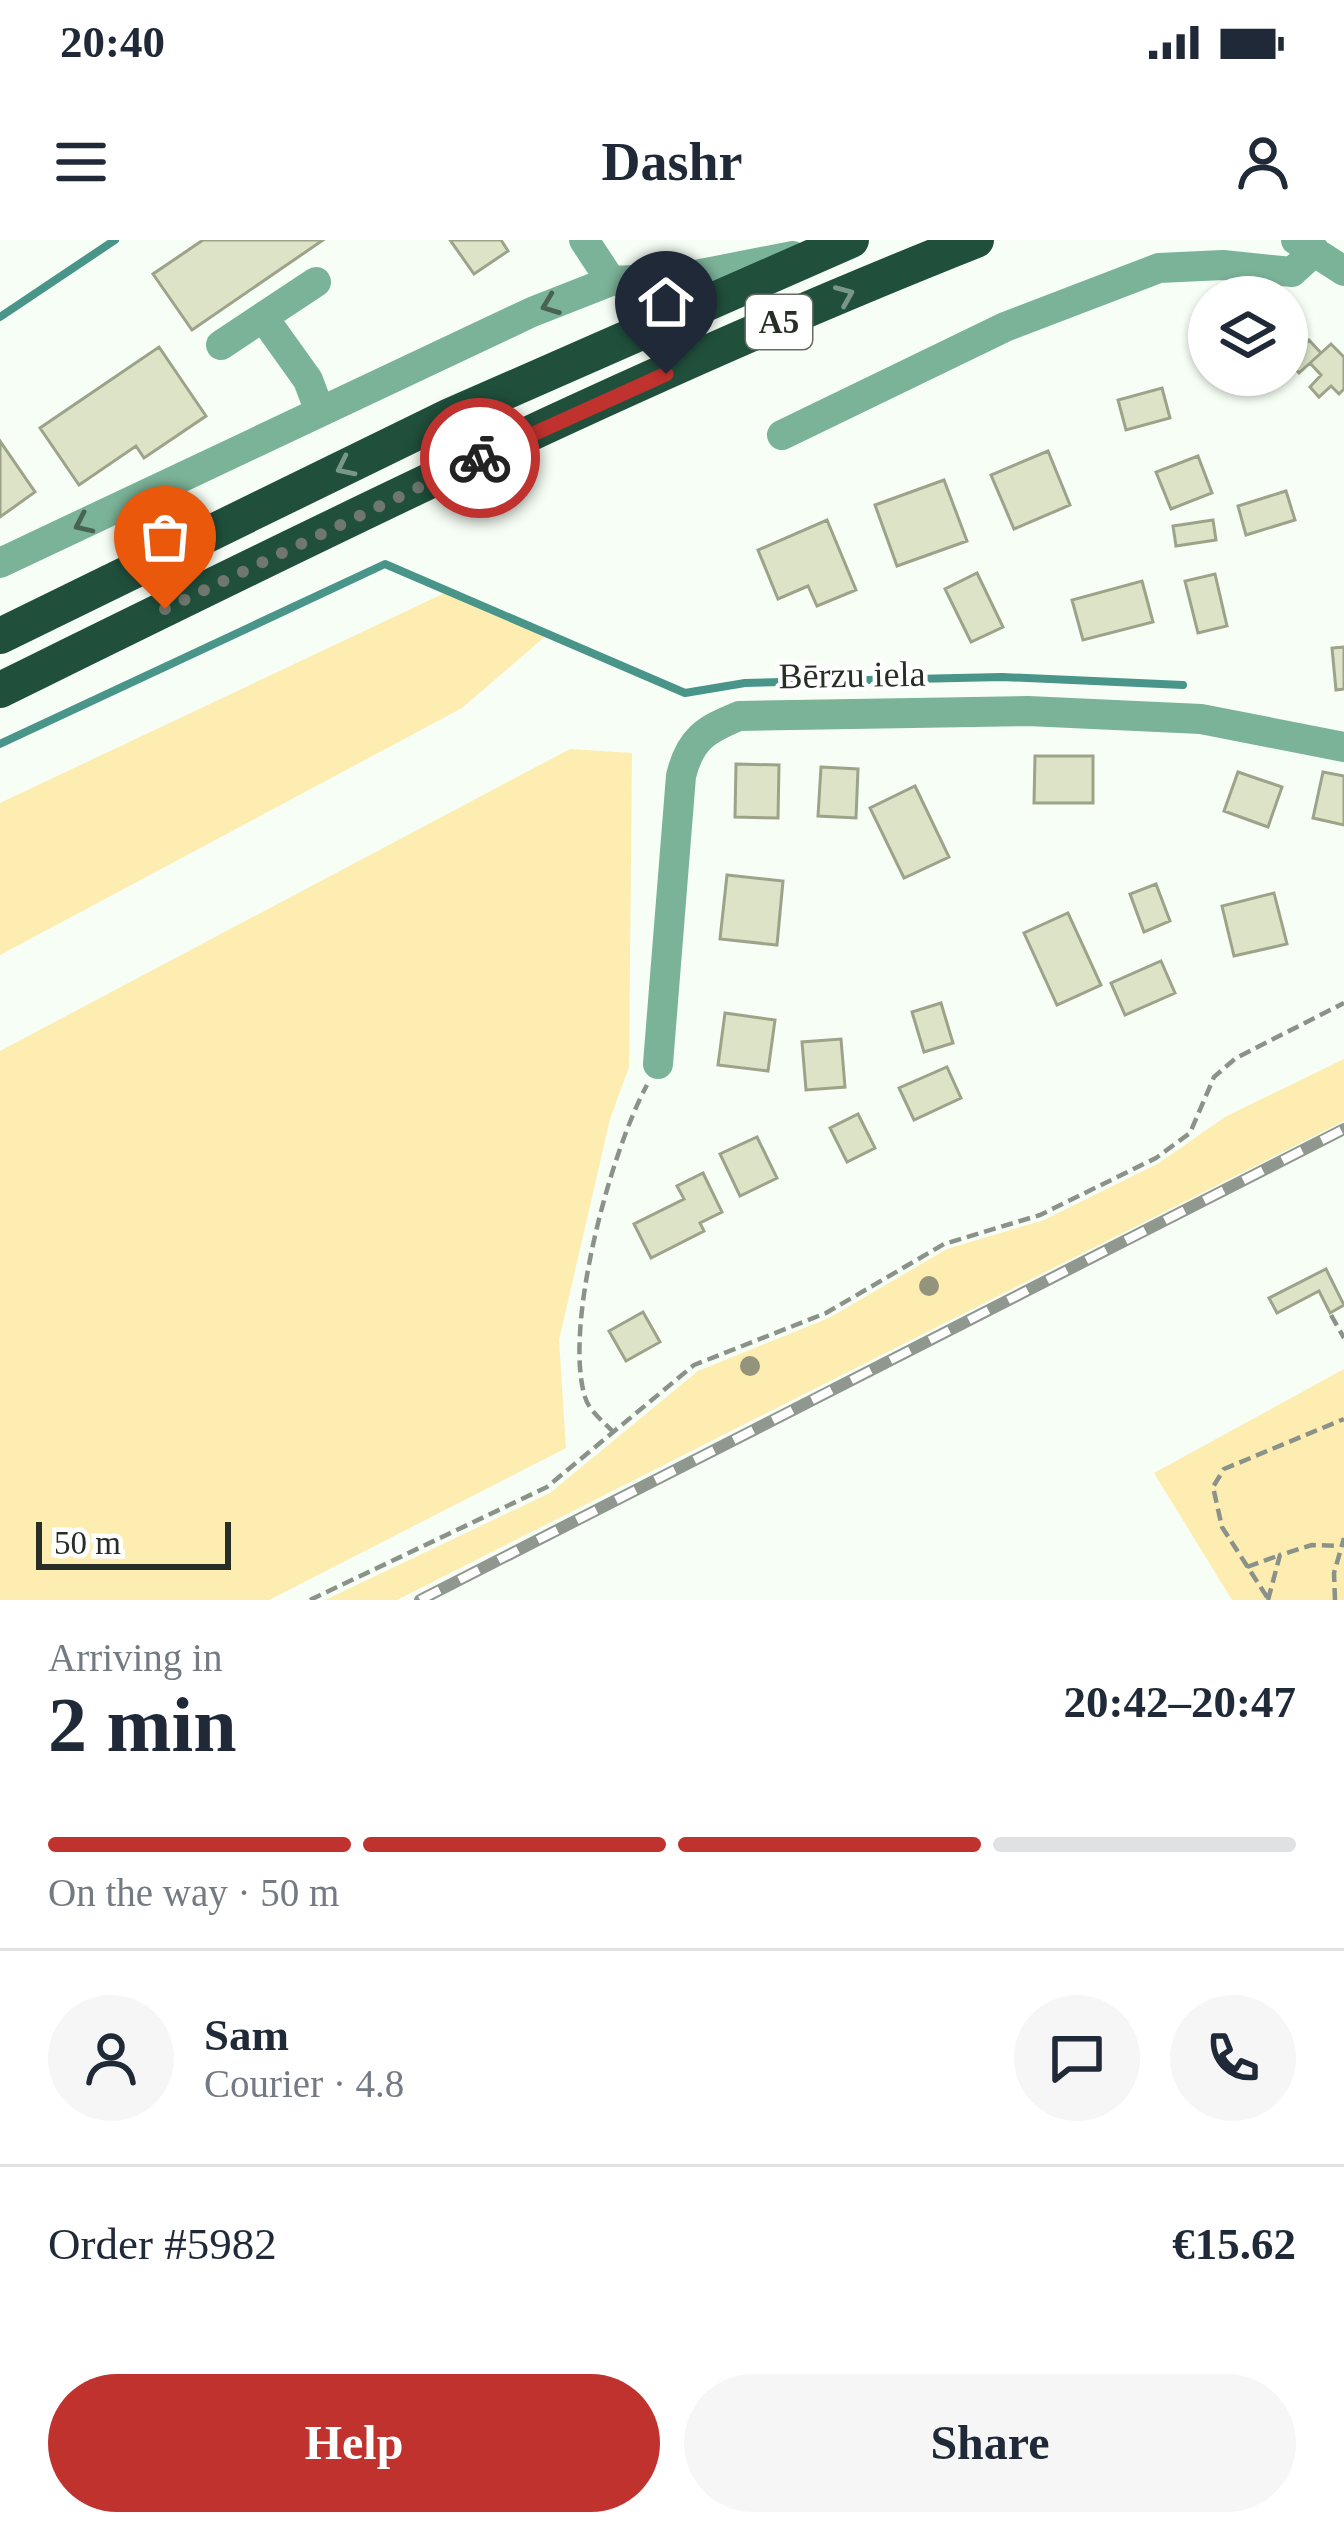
<!DOCTYPE html>
<meta charset="utf-8">
<style>
:root{--surface:#fff;--page:#f6f6f7;--text:#1f2937;--muted:#747a83;--line:#e0e1e3;--accent:#c0322e}
body{margin:0;font-family:Georgia,serif;background:var(--page);color:var(--text);height:100vh;display:flex;flex-direction:column;font-size:45px;white-space:nowrap}
*{box-sizing:border-box;margin:0}
p{font-size:39px;color:var(--muted)}
.icon{flex:none;width:66px;height:66px;fill:none;stroke:currentColor;stroke-width:2;stroke-linecap:round;stroke-linejoin:round}
.map{position:relative;height:1360px;overflow:hidden}
.side{display:flex;flex-direction:column;background:var(--surface);flex:1}
.side>*{flex:none}
.buttons{position:absolute;left:1188px;top:36px;display:grid;gap:24px}
.buttons a{display:grid;place-items:center;width:120px;height:120px;border-radius:50%;background:var(--surface);box-shadow:0 3px 9px #0004;font-size:60px}
.scale{position:absolute;left:36px;bottom:30px;width:195px;box-sizing:border-box;padding-left:12px;border:6px solid #262e25;border-top:0;font-size:33px;line-height:42px;white-space:nowrap;color:#262e25;-webkit-text-stroke:9px #fff;paint-order:stroke}
.pin{position:absolute;display:grid;place-items:center;width:102px;height:102px;color:#fff;margin:-123px -51px;border-radius:50% 50% 50% 0;rotate:-45deg;box-shadow:0 0 12px #0007}
.pin .icon{rotate:45deg}
.courier{position:absolute;display:grid;place-items:center;width:120px;height:120px;margin:-60px;border:9px solid #c0322e;border-radius:50%;background:#fff;color:#222;box-shadow:0 3px 15px #0007}
.overview em{font-style:normal;font-weight:800}
.overview div{display:flex;flex-direction:column-reverse}
.overview{display:flex;align-items:center;justify-content:space-between;height:204px;padding:0 48px}
h1{font-size:78px;font-weight:800;line-height:90px}
.bar{display:grid;grid-template-columns:repeat(4,1fr);gap:18px 12px;align-content:center;height:144px;padding:0 48px}
.bar i{height:15px;border-radius:9px;background:var(--line)}
.bar .current{background:var(--accent)}
.bar p{grid-column:span 4}
.line{display:flex;align-items:center;gap:30px;padding:0 48px;border-top:3px solid var(--line)}
.line div{flex:1}
.round{display:grid;place-items:center;flex:none;width:126px;height:126px;border-radius:63px;background:var(--page)}
.button{display:flex;gap:24px;margin-top:auto;padding:24px 48px}
.button a{flex:1;height:138px;border-radius:72px;background:var(--accent);color:#fff;font-size:48px;font-weight:800;line-height:138px;text-align:center}
.button a+a{background:var(--page);color:var(--text)}
.status{display:flex;justify-content:space-between;align-items:center;height:84px;padding:0 60px;background:var(--surface);direction:ltr}
.status svg{height:33px;fill:currentColor}
header{display:flex;justify-content:space-between;align-items:center;height:156px;padding:0 48px;background:var(--surface);font-size:54px;font-weight:800}
.map>svg:first-child{display:block}
.green{fill:#fdedb1}
.lines{fill:none;stroke-linecap:round;stroke-linejoin:round}
.stream{stroke:#49958a;stroke-width:8}
.building{fill:#dde3c7;stroke:#9da389;stroke-width:3}
.path{stroke:#8a9289;stroke-width:4.5;stroke-dasharray:12 6;stroke-linecap:butt}
.minor{stroke:#7bb398;stroke-width:30}
.highway{stroke:#20503c;stroke-width:36}
.rail-casing{stroke:#8f978e;stroke-width:12}
.rail{stroke:#fff;stroke-width:8;stroke-dasharray:22;stroke-linecap:butt}
.tree{fill:#94937c}
.oneway{stroke:#79968a}
.oneway2{stroke:#486353}
.done{stroke:#6f776e;stroke-width:12;stroke-dasharray:0 21.6}
.route{stroke:#c0322e;stroke-width:15}
.labels{text-anchor:middle;dominant-baseline:central;stroke-width:9;stroke-linejoin:round;paint-order:stroke}
.shield{fill:#fff;stroke:#676d66;stroke-width:3}
.shield-label{font-size:33px;font-weight:bold;fill:#262e25}
.street-label{font-size:36px;fill:#262e25;stroke:#fff}
</style>
<div class="status"><b>20:40</b><svg viewBox="0 0 49 12"><path d="M0 12V9h3v3zM5 12V6h3v6zM10 12V3h3v9zM15 12V0h3v12zM26 1h20v11H26zM47 4h2v5h-2z"/></svg></div>
<header><svg class="icon" aria-label="menu" viewBox="0 0 24 24"><path d="M4 6h16M4 12h16M4 18h16"/></svg>Dashr<svg class="icon" aria-label="person" viewBox="0 0 24 24"><circle cx="12" cy="8" r="4"/><path d="M4 21q1-7 8-7t8 7"/></svg></header>
<div class="map">
<svg width="1344" height="1360" viewBox="0 0 1344 1360">
<rect width="100%" height="100%" fill="#f6fef5"/>
<path class="green" d="M449,351L548,394L462,468L0,715V563Z
M570,509L632,513L629,827L610,879L559,1100L566,1208L269,1360H0V811Z
M1344,819V881L397,1360H325L550,1253L698,1131L829,1078L947,1009L1044,980L1159,923L1225,877Z
M1344,1129V1360H1232L1154,1233Z"/>
<g class="lines">
<path class="stream" d="M0,77L115,0
M868,440L1002,437L1183,445
M0,504L385,324L685,453L745,443L824,441"/>
</g>
<path class="building" d="M203,0H323L192,90L153,34Z
M450,0H501L508,11L474,34Z
M1309,100L1321,113L1299,133L1287,120Z
M1331,104L1344,117V149L1339,154L1331,146L1319,157L1310,147L1321,135L1310,123Z
M159,107L206,176L144,218L136,206L79,245L40,188Z
M1162,148L1170,178L1126,190L1118,160Z
M0,201L35,252L0,277Z
M1048,211L1070,265L1014,289L991,235Z
M1198,216L1212,253L1171,269L1156,232Z
M944,240L967,301L897,326L875,265Z
M1286,251L1295,280L1246,295L1238,266Z
M827,280L856,350L817,366L808,346L778,359L758,310Z
M1213,280L1216,300L1176,306L1173,286Z
M977,333L1003,387L971,402L945,349Z
M1215,334L1227,386L1198,393L1185,341Z
M1142,341L1153,382L1083,400L1072,360Z
M1344,407V449L1336,450L1332,408Z
M1035,516H1093V563H1034Z
M736,524L779,525L778,578L735,577Z
M821,527L858,529L856,578L818,576Z
M1238,532L1282,547L1268,587L1224,571Z
M1323,532L1344,536V585L1313,578Z
M915,546L949,617L904,638L870,568Z
M727,635L783,641L777,705L720,699Z
M1156,644L1170,681L1144,692L1130,654Z
M1274,653L1287,704L1234,716L1222,666Z
M1068,673L1101,745L1057,765L1024,693Z
M1161,721L1175,753L1125,775L1111,743Z
M941,763L953,803L924,812L912,772Z
M725,773L775,780L768,831L718,825Z
M841,799L845,847L806,850L802,802Z
M947,827L961,858L914,880L899,848Z
M858,874L875,908L847,922L830,888Z
M757,897L777,938L740,956L720,914Z
M703,933L722,972L700,983L704,991L651,1018L634,984L684,959L677,946Z
M1326,1029L1344,1065L1330,1073L1319,1051L1277,1073L1269,1058Z
M643,1072L660,1102L626,1121L609,1091Z"/>
<g class="lines">
<path class="path" d="M1331,1075L1344,1098
M614,1193C604,1182 589,1171 585,1157C563,1086 611,911 647,845
M1247,1327L1280,1315
M1267,1357L1222,1287L1213,1247L1224,1229L1344,1179
M310,1360L547,1247L694,1125L826,1073L944,1004L1040,975L1156,918L1190,893L1214,837L1236,818L1344,763
M1268,1360L1280,1315L1312,1305L1339,1306
M1335,1360L1334,1333L1344,1298"/>
<path class="minor" d="M584,0L611,41
M1296,0L1344,31
M263,77L308,140L320,172
M221,105L316,42
M782,195L1005,87L1159,28L1223,25L1292,32L1315,11
M0,323L532,72L611,41L680,38L793,16
M658,824L681,536C690,499 705,490 739,476L1028,471L1201,479L1344,507"/>
<path class="highway" d="M0,396L450,176L851,0
M0,450C321,292 643,132 976,0"/>
<defs>
<path id="rail" d="M420,1360L1344,889"/>
</defs>
<use href="#rail" class="rail-casing"/>
<use href="#rail" class="rail"/>
</g>
<g class="tree">
<circle cx="929" cy="1046" r="10"/>
<circle cx="750" cy="1126" r="10"/>
</g>
<defs><path id="oneway-chevron" d="M-2-3.5L2.5 0L-2 3.5" fill="none" stroke-width="1.6" stroke-linecap="round" stroke-linejoin="round" transform="scale(3)"/></defs>
<g class="oneway">
<use href="#oneway-chevron" transform="translate(845 55) rotate(-23)"/>
<use href="#oneway-chevron" transform="translate(345 227) rotate(154)"/>
</g>
<g class="oneway2">
<use href="#oneway-chevron" transform="translate(550 65) rotate(159)"/>
<use href="#oneway-chevron" transform="translate(83 284) rotate(155)"/>
</g>
<g class="lines">
<path class="done" d="M165,369L480,218"/>
<path class="route" d="M480,218L666,134"/>
</g>
<g class="labels">
<rect class="shield" x="746" y="55" width="66" height="54" rx="9"/>
<g class="shield-label">
<text x="779" y="82">A5</text>
</g>
<g class="street-label">
<text transform="translate(852 435) rotate(-1)">Bērzu iela</text>
</g>
</g>
</svg>
<div class="buttons">
<a><svg class="icon" aria-label="layers" viewBox="0 0 24 24"><path d="M12 4l9 5-9 5-9-5zM3 14l9 5 9-5"/></svg></a>
</div>
<div class="scale">50 m</div>
<div class="pin" style="left:165px;top:369px;background:#ea580c"><svg class="icon" aria-label="bag" viewBox="0 0 24 24"><path d="M5 8h14l-1 12H6zM9 8a3 3 0 0 1 6 0"/></svg></div>
<div class="pin" style="left:666px;top:134px;background:#1f2937"><svg class="icon" aria-label="home" viewBox="0 0 24 24"><path d="M3 11l9-7 9 7M6 9v11h12V9"/></svg></div>
<div class="courier" style="left:480px;top:218px"><svg class="icon" aria-label="bike" viewBox="0 0 24 24"><circle cx="6" cy="16" r="4"/><circle cx="18" cy="16" r="4"/><path d="M6 16l4-8h5l3 8M10 8l3 8H6M13 5h3"/></svg></div>
</div>
<section class="side">
<div class="overview"><div><h1>2 min</h1><p>Arriving in</p></div><em>20:42–20:47</em></div>
<div class="bar"><i class="current"></i><i class="current"></i><i class="current"></i><i></i><p>On the way · 50 m</p></div>
<div class="line" style="height:216px"><a class="round"><svg class="icon" aria-label="person" viewBox="0 0 24 24"><circle cx="12" cy="8" r="4"/><path d="M4 21q1-7 8-7t8 7"/></svg></a><div><b>Sam</b><p>Courier · 4.8</p></div><a class="round"><svg class="icon" aria-label="chat" viewBox="0 0 24 24"><path d="M4 5h16v11H9l-5 4z"/></svg></a><a class="round"><svg class="icon" aria-label="phone" viewBox="0 0 24 24"><path d="M5 4h4l2 5-3 2q2 4 5 5l2-3 5 2v4C11 20 4 13 5 4z"/></svg></a></div>
<div class="line" style="height:156px"><div>Order #5982</div><b>€15.62</b></div>
<div class="button"><a>Help</a><a>Share</a></div>
</section>
